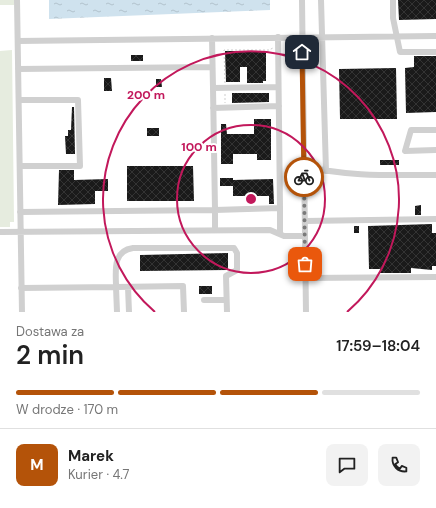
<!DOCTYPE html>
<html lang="pl">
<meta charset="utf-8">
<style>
:root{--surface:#fff;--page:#f2f2f2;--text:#222;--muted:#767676;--line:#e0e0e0;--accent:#b45309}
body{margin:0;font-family:"DM Sans",sans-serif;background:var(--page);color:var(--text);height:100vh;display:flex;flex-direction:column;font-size:15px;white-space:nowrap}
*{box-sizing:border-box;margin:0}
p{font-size:13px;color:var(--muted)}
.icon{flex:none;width:22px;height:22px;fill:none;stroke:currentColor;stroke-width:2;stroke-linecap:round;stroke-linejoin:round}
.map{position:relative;height:312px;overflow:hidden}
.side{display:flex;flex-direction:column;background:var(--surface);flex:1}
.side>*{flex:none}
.pin{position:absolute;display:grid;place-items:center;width:34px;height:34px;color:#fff;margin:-17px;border-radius:8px;box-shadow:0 2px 6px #0006}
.courier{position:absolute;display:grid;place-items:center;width:40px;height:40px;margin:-20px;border:3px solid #b45309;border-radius:50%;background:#fff;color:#222;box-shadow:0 1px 5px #0007}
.summary em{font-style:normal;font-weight:600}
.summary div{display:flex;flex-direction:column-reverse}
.summary{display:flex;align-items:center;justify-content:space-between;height:68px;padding:0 16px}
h1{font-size:26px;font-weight:600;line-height:30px}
.bar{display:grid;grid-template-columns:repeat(4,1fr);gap:6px 4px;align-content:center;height:48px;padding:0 16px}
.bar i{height:5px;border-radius:3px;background:var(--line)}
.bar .selected{background:var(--accent)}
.bar p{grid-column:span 4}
.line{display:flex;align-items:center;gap:10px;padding:0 16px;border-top:1px solid var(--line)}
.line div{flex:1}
.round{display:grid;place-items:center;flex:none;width:42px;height:42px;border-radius:8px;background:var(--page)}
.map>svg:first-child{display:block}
.grass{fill:#e6ecdf}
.water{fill:url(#water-ripples)}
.building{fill:url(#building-cross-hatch)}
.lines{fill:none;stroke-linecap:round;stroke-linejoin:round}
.path{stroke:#cdcdcd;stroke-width:1;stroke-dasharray:2 2;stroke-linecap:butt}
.minor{stroke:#d0d0d0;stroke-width:6}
.done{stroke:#7a7a7a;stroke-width:4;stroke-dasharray:0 7.2}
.route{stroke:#b45309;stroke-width:5}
.ring{fill:none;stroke:#c2185b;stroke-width:2}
.centre{fill:#c2185b;stroke:#fff;stroke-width:2}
.ring-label{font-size:12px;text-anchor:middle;font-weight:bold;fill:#c2185b;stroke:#fff;stroke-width:4;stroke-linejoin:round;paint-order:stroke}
</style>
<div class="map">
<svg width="436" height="312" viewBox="0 0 436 312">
<defs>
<pattern id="water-ripples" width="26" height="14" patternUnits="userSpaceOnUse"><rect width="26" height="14" fill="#cfe2ee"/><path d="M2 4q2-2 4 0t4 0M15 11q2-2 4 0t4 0" fill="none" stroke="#b2c2cd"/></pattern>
<pattern id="building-cross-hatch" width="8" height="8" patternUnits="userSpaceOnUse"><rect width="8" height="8" fill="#1a1a1a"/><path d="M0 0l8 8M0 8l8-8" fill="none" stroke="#333"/></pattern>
</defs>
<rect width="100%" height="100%" fill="#fff"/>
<path class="grass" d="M0,0H14V5H0Z
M12,50L14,222H10V227H0V51Z"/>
<path class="water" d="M49,0H270V10L49,19Z"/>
<path class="building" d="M398,0H436V19L399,20Z
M225,51H266V81H263V83H247V67H240V82H226Z
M131,55H143V61H131Z
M414,56H436V112L406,113L405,68L414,67Z
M396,68L397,119H340L339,69Z
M104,78H111L112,91H104Z
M156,79H161L162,87H156Z
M232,93H269V102L232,103Z
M72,107H74L75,154H66L65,136H68V130H71Z
M254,119H271V160H257V154H233V164H221V124H226L227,134H254Z
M147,128H159V136H147Z
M380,160H399V165H380Z
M127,166H193L194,201H127Z
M59,170H74V180L108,179V191H95V204L58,205Z
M220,178H233V180L273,179L274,204H269V196H233V186H220Z
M421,205V215H415V206Z
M432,224V233H436V266H432V270L411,268V273H380V269H369L368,226Z
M354,226H359V233H354Z
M228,253V270L140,271V255Z
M199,286H212V294H199Z"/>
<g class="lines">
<path class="path" d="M225,83L224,50H269L273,48
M225,94V103"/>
<path class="minor" d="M17,0L22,312
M302,0L306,312
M321,0L326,171
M393,0V18L400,52H436
M278,37L280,208
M212,38L213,88L278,87
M18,41L436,36
M18,69L212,67
M19,100H78L80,166H20
M213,108L279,106
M436,130H411L405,151L436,150
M304,166C348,177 391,175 436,175
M20,212L215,210L213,88
M305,221L436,219
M215,230V210L280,208V234
M0,232L270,230L284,236H305
M305,278L436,277
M128,287L129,312
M21,288L116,287L117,312
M204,300H226
M184,312L183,286L116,287C116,271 112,251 133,248H234L237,253V270L226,276L227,312"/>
</g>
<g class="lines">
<path class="done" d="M304,177L305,264"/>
<path class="route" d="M302,52L304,177"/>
</g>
<g class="ring">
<circle cx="251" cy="199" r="74"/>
<path d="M155 312A148 148 0 1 1 347 312"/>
</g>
<circle cx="251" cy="199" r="6" class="centre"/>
<g class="ring-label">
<text x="146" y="99">200 m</text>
<text x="199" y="151">100 m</text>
</g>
</svg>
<div class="pin" style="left:305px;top:264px;background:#ea580c"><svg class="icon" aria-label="bag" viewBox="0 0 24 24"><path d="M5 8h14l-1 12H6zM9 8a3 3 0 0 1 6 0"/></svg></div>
<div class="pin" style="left:302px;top:52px;background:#1f2937"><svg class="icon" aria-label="home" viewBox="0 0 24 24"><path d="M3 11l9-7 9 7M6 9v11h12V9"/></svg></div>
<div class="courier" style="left:304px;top:177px"><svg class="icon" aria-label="bike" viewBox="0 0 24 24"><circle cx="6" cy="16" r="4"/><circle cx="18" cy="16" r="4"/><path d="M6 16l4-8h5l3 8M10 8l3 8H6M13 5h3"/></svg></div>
</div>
<section class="side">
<div class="summary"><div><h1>2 min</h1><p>Dostawa za</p></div><em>17:59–18:04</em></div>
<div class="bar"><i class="selected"></i><i class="selected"></i><i class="selected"></i><i></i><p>W drodze · 170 m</p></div>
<div class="line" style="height:72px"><b class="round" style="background:var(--accent);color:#fff">M</b><div><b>Marek</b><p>Kurier · 4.7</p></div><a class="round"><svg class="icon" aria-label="chat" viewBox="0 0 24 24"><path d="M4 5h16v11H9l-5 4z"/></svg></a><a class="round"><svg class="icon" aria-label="phone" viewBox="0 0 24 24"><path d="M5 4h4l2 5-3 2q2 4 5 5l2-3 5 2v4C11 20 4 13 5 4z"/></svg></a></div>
</section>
